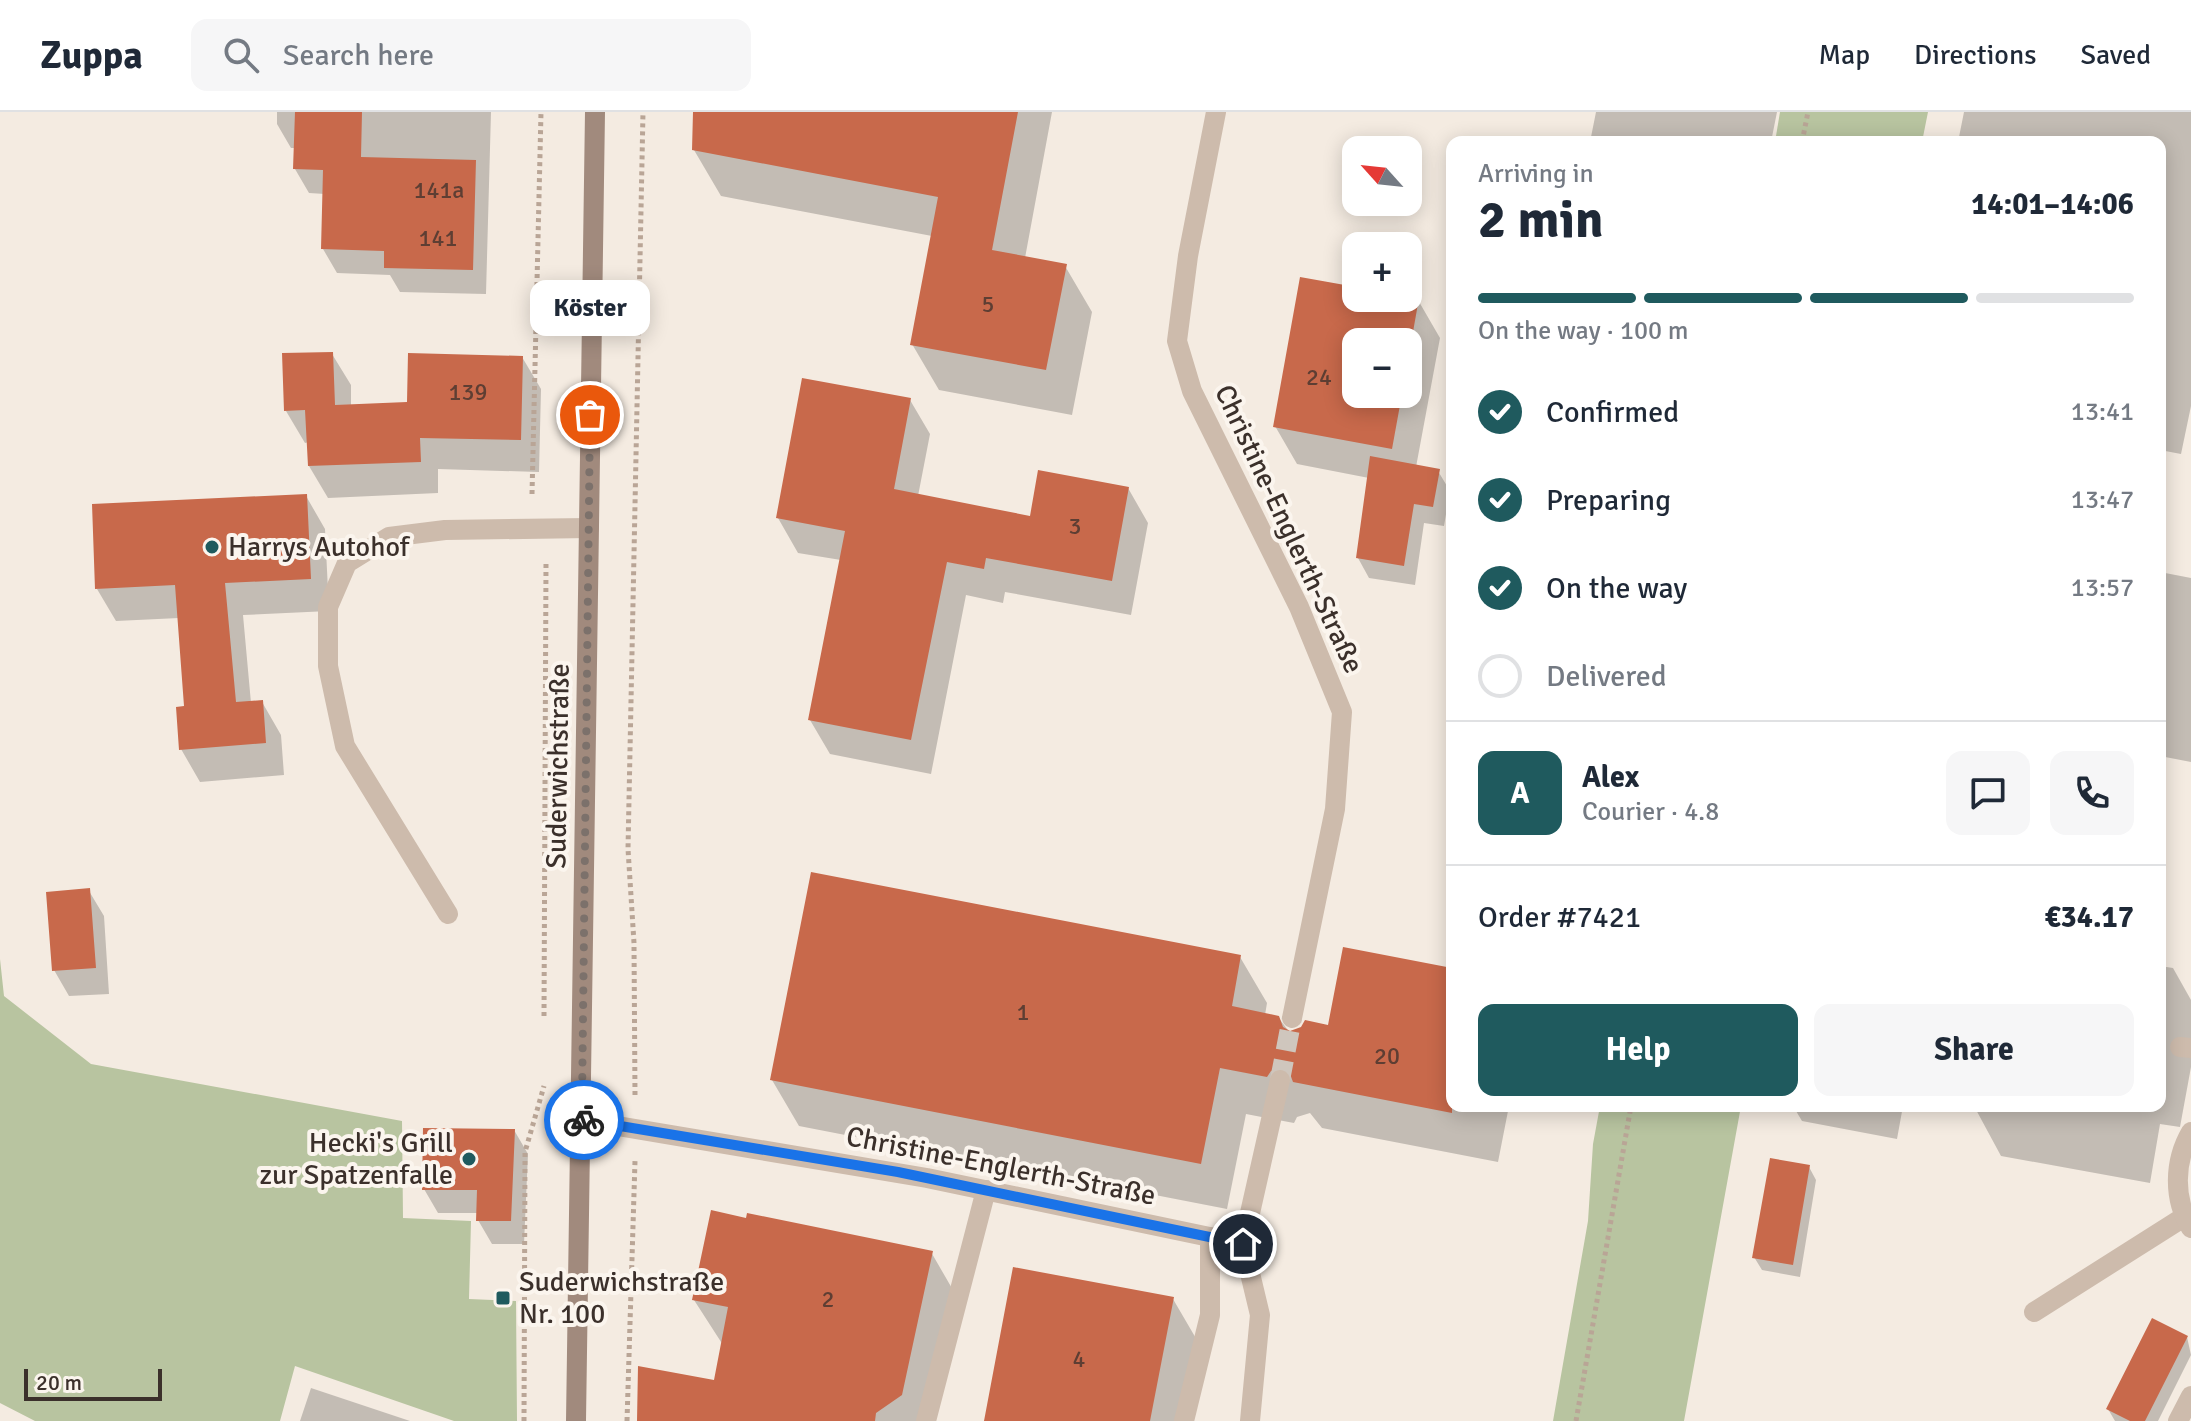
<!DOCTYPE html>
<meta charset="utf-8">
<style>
:root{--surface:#fff;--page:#f6f6f7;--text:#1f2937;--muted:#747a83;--line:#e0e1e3;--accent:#1f5a5e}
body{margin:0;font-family:Signika,sans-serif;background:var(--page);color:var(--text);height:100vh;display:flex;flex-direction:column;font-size:30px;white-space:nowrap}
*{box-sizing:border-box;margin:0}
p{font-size:26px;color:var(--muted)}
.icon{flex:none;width:44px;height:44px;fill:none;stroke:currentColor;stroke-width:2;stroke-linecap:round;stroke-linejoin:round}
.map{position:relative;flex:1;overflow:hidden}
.details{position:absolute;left:1446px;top:24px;width:720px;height:976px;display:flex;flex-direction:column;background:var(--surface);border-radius:16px;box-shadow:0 4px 20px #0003}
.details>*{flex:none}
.needle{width:52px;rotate:297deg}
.buttons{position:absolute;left:1342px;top:24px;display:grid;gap:16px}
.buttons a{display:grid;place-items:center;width:80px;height:80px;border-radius:16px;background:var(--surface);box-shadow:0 4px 20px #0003;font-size:40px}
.scale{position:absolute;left:24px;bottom:20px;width:138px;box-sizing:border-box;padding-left:8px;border:4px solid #3b302b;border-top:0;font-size:22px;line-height:28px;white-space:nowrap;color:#3b302b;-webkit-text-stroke:6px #fbf5ee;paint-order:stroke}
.pin{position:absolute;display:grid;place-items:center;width:68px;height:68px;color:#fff;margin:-34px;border:4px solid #fff;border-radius:50%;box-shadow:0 2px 8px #0007}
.courier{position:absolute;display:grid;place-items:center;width:80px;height:80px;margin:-40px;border:6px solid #1a73e8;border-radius:50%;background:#fff;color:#222;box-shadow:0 2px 10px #0007}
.bubble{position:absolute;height:56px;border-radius:16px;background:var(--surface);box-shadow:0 4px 20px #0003;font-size:26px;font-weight:800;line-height:56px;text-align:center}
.overview em{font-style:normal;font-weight:800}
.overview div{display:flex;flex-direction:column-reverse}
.overview{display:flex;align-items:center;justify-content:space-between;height:136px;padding:0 32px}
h1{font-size:52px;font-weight:800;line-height:60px}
.bar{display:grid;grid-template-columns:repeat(4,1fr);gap:12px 8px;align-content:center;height:96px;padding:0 32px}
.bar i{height:10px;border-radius:6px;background:var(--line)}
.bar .on{background:var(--accent)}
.bar p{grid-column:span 4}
.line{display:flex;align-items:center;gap:20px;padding:0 32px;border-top:2px solid var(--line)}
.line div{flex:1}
.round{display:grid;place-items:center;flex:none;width:84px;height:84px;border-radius:16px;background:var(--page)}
ol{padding:0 32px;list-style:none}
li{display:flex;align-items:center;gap:24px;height:88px}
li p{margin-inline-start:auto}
li .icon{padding:8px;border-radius:50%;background:var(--accent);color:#fff;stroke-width:4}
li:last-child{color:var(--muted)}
li i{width:44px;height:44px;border:4px solid var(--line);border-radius:50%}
.primary-button{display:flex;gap:16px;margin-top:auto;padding:16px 32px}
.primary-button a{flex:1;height:92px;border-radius:16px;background:var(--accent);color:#fff;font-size:32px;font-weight:800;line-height:92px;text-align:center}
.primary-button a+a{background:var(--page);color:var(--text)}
header{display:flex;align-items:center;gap:48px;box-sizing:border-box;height:112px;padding:0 40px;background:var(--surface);border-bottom:2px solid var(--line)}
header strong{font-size:38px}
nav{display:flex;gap:44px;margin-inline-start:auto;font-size:28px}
.search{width:560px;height:72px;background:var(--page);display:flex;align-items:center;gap:20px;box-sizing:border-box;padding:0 28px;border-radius:16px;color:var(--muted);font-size:30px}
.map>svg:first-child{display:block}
.green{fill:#b8c4a0}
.shadow{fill:#0003;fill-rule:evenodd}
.building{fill:#c8694b}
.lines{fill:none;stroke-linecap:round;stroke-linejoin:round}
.street-tunnel{stroke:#cfc6bd;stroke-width:20;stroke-dasharray:20 10;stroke-linecap:butt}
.path{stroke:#b9a596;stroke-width:5;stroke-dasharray:4 4;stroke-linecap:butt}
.lane{stroke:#cdbbac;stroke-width:20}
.street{stroke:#cdbbac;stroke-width:20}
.secondary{stroke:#a18a7d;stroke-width:20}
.done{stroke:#7c716b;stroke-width:8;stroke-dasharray:0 14.4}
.route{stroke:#1a73e8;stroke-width:10}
.poi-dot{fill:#1f5a5e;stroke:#fbf5ee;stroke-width:3}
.labels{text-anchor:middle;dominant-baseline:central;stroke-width:8;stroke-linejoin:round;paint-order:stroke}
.number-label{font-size:24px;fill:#5e3e33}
.street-label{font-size:28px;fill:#3b302b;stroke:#fbf5ee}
.poi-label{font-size:28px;fill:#3b302b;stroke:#fbf5ee;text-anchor:start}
</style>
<header>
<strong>Zuppa</strong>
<div class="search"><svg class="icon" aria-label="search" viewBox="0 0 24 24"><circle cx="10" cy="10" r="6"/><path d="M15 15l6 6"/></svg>Search here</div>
<nav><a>Map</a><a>Directions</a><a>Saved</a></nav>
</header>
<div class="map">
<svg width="2191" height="1309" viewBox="0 0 2191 1309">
<rect width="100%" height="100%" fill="#f4ebe1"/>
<path class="green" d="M1780,0H1928L1922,30H1775Z
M0,847L4,884L91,952L402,1009L403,1106L471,1109L469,1187L516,1189L517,1309H454L295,1254L280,1309H35L0,1291Z
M1600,994H1741L1684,1309H1553L1588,1109L1593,1032Z"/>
<path class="shadow" d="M277,0H491L486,182L400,180L390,163L337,161L323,137L325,82L309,81L295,57V36H291L277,12Z
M695,0H1052L1025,146L1065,154L1092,200L1072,303L939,278L912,232L932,124L721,84L694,38Z
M1596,0H1777L1771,30H1590Z
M1964,0H2191V294L2181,342L2160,338V30H1958Z
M1356,177V186L1418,188L1440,226L1416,355L1438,359L1450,379L1444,414L1424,411L1415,473L1369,466L1358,446L1369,366L1297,352L1275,314ZM1356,230H1408V282H1356Z
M332,242L351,273V295L409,292L522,245L541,277L539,360L438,357V381L328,386L309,354V330L305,331L286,299Z
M910,288L930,322L918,384L1031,407L1128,376L1148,411L1131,503L1005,480L1003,491L966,483L931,662L830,642L810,608L841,448L798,441L778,406Z
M306,384L325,417L329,499L243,503L251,591L262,590L281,623L284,663L200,670L181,637L186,596L179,506L116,509L97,477Z
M2160,460L2191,466V650L2160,644Z
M89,779L104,804L109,882L69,884L54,858Z
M1240,845L1267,891L1265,903L1278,905L1290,921L1329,915L1452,858V994H1509L1498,1050L1322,1016L1310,1001L1297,1005L1294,1011L1246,1002L1227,1097L799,1014L772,968Z
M2160,854L2173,856L2191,888V955L2180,1015L2160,1012L2150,1071L2001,1044L1974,994H2160Z
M1793,994H1903L1897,1027L1802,1009Z
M514,1018L528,1042L524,1132H492L478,1108V1101H438L424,1077Z
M1809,1055L1816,1068L1800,1165L1762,1158L1754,1145Z
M931,1140L957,1185L930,1309H639L716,1271L723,1233L694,1188Z
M1173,1187L1201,1235L1187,1309H986Z
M2187,1225L2191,1243L2158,1309H2115L2108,1297Z
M311,1276L410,1309H300Z"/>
<path class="building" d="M295,0H362L361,45L476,48L473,158L384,156V139L321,137L323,58L293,57Z
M693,0H1018L992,138L1067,152L1046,258L910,233L938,85L692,38Z
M1300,165L1356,175V186H1419L1408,248V230H1356V282H1402L1392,337L1273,315Z
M333,240L335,293L407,290L408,241L523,244L521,328L420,326L421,350L308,354L305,298L284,299L282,241Z
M802,266L911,286L894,377L1030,404L1038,358L1129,375L1112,469L986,446L984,457L947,450L911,628L808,608L845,419L776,406Z
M1370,344L1440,357L1433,395L1414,392L1404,454L1356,446Z
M307,382L311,467L225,471L236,590L263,588L266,631L179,638L176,595L184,594L175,473L95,477L92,392Z
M811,760L1241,843L1232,894L1279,904L1283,915L1290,919L1301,915L1305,908L1328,913L1343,835L1452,856V1001L1293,970L1289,959L1282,955L1271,959L1267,965L1220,956L1201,1052L770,968Z
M90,776L96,856L52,859L46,780Z
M423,1016L515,1017L511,1109H476L477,1078H422Z
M1770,1046L1810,1053L1793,1153L1752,1146Z
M711,1098L746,1106L747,1101L933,1139L902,1283L876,1301L875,1309H637L638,1254L714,1268L728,1195L692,1188Z
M1013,1155L1174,1185L1150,1309H984Z
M2152,1206L2188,1224L2145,1309H2130L2106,1297Z"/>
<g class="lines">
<path class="street-tunnel" d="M1280,968L1292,906"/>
<path class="path" d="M1802,30L1808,0
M532,382L541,0
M544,904L546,450
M635,983L634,831L628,737L643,0
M524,1309L525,1040L544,974
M627,1309L635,1049
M1576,1309L1631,994"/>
<path class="lane" d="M448,802L345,634L328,554V495L347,451L389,425L445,418L589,416
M2180,935L2191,936
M1243,1132L1260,1203L1250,1309
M2034,1200L2184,1105
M926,1309L986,1078
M1184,1309L1210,1203V1125
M2178,1309L2191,1284"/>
<path class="street" d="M1216,0L1188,144L1177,229L1192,279L1299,495L1342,600L1335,697L1292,906
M582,1008L927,1066L1243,1132L1280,968
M2191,1020C2174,1049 2173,1087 2191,1116"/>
<path class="secondary" d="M576,1309L595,0"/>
</g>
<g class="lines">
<path class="done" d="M584,1008L582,992L590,303"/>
<path class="route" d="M584,1008L898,1060L1243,1132"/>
</g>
<g class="poi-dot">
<circle cx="212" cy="435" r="8"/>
<circle cx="469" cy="1047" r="8"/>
<rect x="495" y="1178" width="16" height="16" rx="4"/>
</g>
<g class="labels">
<g class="number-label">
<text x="439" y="78">141a</text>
<text x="438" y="126">141</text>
<text x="988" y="192">5</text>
<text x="1319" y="265">24</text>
<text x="468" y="280">139</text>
<text x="1075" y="414">3</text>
<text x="1023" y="900">1</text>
<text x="1387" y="944">20</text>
<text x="828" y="1187">2</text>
<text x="1079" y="1247">4</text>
</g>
<g class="street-label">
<text transform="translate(1289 417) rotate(65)">Christine-Englerth-Straße</text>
<text transform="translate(558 654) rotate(-89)">Suderwichstraße</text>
<text transform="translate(1001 1054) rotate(11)">Christine-Englerth-Straße</text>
</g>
<g class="poi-label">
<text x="228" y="435">Harrys Autohof</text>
<text x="453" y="1031" text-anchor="end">Hecki's Grill<tspan x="453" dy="32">zur Spatzenfalle</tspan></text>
<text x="519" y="1170">Suderwichstraße<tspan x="519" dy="32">Nr. 100</tspan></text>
</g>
</g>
</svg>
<div class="buttons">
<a><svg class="needle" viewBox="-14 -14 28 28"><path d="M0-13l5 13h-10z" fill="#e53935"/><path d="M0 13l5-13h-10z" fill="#747a83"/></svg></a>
<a>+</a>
<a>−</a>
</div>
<div class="scale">20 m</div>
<div class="pin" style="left:590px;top:303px;background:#ea580c"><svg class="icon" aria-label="bag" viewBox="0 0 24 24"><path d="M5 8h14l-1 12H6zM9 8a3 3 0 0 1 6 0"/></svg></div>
<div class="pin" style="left:1243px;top:1132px;background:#1f2937"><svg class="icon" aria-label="home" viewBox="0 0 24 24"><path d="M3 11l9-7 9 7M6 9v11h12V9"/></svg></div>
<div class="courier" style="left:584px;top:1008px"><svg class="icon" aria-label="bike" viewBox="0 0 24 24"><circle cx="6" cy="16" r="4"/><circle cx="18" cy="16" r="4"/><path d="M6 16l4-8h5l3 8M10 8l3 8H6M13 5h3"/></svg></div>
<div class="bubble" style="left:530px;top:168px;width:120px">Köster</div>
<section class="details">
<div class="overview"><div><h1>2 min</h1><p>Arriving in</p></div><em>14:01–14:06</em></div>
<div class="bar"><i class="on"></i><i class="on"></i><i class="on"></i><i></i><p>On the way · 100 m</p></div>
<ol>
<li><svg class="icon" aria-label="check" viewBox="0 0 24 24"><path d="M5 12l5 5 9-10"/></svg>Confirmed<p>13:41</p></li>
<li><svg class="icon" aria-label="check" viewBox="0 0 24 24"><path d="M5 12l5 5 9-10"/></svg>Preparing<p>13:47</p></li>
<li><svg class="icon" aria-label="check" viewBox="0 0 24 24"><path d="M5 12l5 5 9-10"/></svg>On the way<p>13:57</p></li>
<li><i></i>Delivered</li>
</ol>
<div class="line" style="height:144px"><b class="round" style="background:var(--accent);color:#fff">A</b><div><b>Alex</b><p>Courier · 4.8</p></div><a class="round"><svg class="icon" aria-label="chat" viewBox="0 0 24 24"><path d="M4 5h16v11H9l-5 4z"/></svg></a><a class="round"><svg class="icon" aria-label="phone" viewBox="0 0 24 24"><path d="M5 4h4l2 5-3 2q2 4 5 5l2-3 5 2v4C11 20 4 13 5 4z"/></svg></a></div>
<div class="line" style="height:104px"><div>Order #7421</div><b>€34.17</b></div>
<div class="primary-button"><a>Help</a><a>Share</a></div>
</section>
</div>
